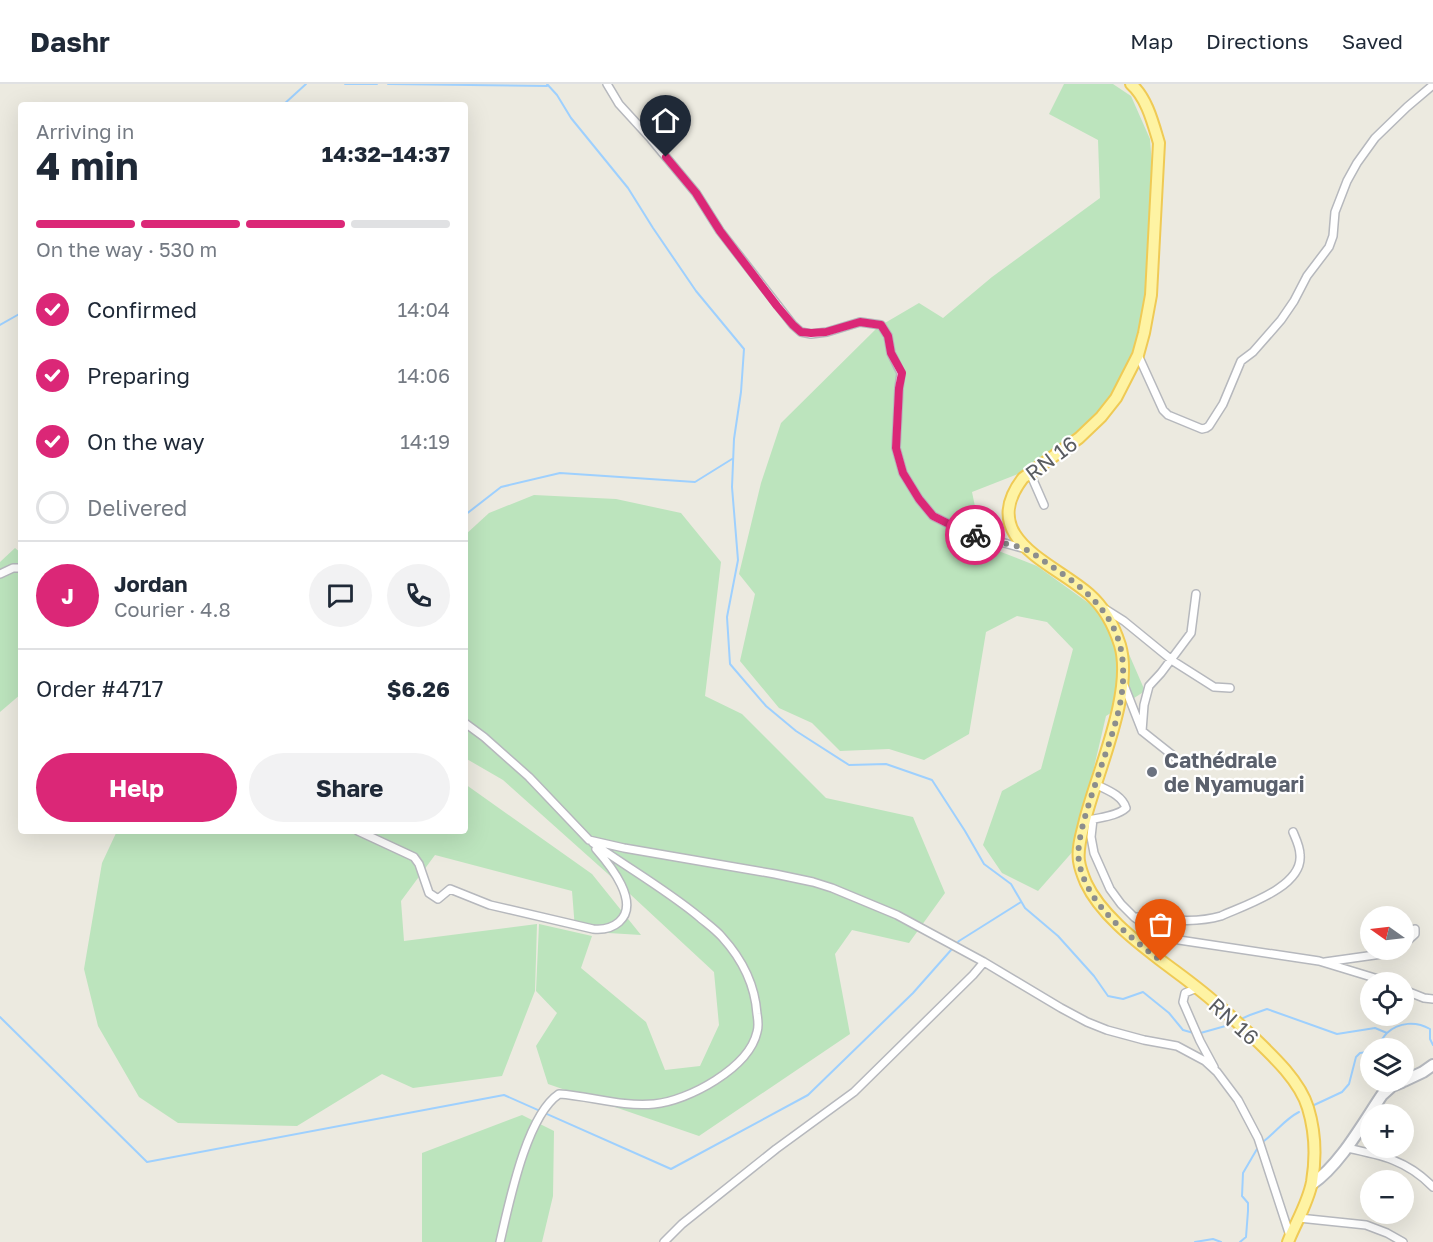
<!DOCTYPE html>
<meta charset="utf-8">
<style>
:root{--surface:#fff;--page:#f2f2f3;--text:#1f2937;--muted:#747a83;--line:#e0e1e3;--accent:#db2777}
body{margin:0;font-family:"Golos Text",sans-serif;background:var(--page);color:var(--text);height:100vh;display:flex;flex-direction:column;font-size:22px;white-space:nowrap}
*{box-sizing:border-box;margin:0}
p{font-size:20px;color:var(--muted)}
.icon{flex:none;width:33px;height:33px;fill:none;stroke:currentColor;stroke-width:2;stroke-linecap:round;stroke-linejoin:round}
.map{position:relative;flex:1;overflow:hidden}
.side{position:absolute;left:18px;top:18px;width:450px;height:732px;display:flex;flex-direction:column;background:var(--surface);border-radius:6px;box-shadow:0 6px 24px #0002}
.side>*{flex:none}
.needle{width:39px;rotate:284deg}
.buttons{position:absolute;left:1360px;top:822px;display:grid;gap:12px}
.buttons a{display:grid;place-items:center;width:54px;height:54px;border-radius:50%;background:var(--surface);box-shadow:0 6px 24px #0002;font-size:30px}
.pin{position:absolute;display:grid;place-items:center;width:51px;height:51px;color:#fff;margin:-62px -26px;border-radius:50% 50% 50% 0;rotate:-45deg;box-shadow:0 0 6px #0007}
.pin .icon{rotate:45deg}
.courier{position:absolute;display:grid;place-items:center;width:60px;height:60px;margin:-30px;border:4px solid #db2777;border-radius:50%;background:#fff;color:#222;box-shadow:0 2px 8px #0007}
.overview em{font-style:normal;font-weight:700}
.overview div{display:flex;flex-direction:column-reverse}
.overview{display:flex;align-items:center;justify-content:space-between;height:102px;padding:0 18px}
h1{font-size:39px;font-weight:700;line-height:45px}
.bar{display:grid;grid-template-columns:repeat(4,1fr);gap:9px 6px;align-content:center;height:72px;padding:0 18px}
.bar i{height:8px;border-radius:4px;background:var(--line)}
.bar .on{background:var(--accent)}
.bar p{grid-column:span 4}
.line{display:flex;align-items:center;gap:15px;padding:0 18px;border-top:2px solid var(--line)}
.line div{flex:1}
.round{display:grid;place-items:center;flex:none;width:63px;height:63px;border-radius:32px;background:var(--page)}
ol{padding:0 18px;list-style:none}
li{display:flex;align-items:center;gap:18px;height:66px}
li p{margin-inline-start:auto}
li .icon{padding:6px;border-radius:50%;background:var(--accent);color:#fff;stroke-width:4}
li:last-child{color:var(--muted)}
li i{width:33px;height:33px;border:3px solid var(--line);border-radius:50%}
.action{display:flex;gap:12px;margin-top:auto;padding:12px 18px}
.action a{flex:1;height:69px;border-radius:36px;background:var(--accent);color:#fff;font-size:24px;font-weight:700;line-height:69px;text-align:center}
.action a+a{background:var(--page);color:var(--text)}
header{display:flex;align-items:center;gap:36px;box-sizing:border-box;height:84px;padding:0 30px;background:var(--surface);border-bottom:2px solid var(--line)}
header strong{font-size:28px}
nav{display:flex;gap:33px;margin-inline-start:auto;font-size:21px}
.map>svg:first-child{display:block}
.green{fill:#bce4bd}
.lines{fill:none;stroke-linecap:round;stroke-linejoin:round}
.stream{stroke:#9ed0fe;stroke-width:2}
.minor-casing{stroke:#b6b8bd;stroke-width:10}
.secondary-casing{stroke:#b6b9bf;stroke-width:14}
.primary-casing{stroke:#efca55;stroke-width:14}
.minor{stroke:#fff;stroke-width:7}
.secondary{stroke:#fff;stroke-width:10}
.primary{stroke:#fef3a3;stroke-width:10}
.done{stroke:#8c8e8d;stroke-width:6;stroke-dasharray:0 10.8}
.route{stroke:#db2777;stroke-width:8}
.worship-dot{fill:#6b7280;stroke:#fff;stroke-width:2}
.labels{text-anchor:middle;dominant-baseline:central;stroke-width:4.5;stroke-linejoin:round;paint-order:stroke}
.street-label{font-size:21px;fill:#595c61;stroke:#fff}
.worship-label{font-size:21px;font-weight:bold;fill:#5b616d;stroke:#fff;text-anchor:start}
</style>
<header>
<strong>Dashr</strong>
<nav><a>Map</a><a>Directions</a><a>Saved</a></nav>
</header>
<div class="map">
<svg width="1433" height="1158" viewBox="0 0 1433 1158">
<rect width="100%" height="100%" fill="#eceae0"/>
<path class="green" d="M1064,0H1113L1131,12L1150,55L1157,148L1145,255L1111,329L1059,374L972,408L983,461L1037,482L1115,538L1145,607L1106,632L1075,765L1038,807L1002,789L983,761L1002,707L1041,685L1073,565L1047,538L1017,532L986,548L969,650L924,676L889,665L840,667L812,639L779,624L740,577L755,510L739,490L761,399L781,339L878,243L919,219L943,234L992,193L1100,114L1098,56L1049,30Z
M534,411L616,415L681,429L721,478L705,612L742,630L826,714L913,733L945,809L909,859L852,846L835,870L850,950L699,1052L548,1000L536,962L557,929L536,907L539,840L592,852L581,884L646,938L665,986L700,982L719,941L714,888L617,798L503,696L465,674V451L489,429Z
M15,464L21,469V610L0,628V478Z
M465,700L592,790L641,851L592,848L575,845L572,807L435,771L401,817L404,857L537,840L535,907L502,992L413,1004L382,990L297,1042L178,1039L139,1013L98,942L84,885L102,779L117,747H465Z
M522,1031L554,1047L553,1112L542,1158H422V1069Z"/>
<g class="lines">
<path class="stream" d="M345,0H377
M388,0L547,2
M547,0L557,11L571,34L628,104L653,144L696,207L744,265L741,308L734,355L732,403L738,476L727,533L730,580L766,622L796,647L849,681L886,680L932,696L965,747L984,780L1011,800L1025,824L1058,852L1094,892L1108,912L1123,915L1143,908L1169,929L1183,946L1197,950L1229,941
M283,21L306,0
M0,241L21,229
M465,431L501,403L560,389L695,398L732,375
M0,933L147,1078L504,1011L671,1085L808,1011L913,909L959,857L1021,818
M1241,935L1250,931L1267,925L1337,950L1375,944L1387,949
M1374,964C1380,960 1382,954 1387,949C1399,938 1416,937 1430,945V955L1433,961
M1312,1022L1342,1008L1349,1000L1356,973L1360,969L1367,968L1371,966
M1264,1057C1276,1048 1285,1035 1299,1028
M1195,1158L1213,1155L1221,1158
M1240,1158L1246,1153L1248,1127V1119L1242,1112L1243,1089L1257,1065"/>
<defs>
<path id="minor" d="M607,0L619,20L651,55L696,109L720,147L793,241L801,248L811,250L827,248L860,238L881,241L888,252L891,269L901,289L899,304L896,364L903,389L919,415L933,432L965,448L1026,465
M1138,271L1163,326L1168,331L1202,345L1206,344L1209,342L1223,320L1241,277L1253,268L1281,236L1294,217L1307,192L1329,163L1333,152L1335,128L1347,97L1357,79L1375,54L1407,23L1433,1
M1030,389L1044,421
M0,490L13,484H21
M1105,525L1124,537L1173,577L1214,603L1230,604
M1124,601L1142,647L1176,674
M465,639L484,653L529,693L589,756L624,764L775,790L813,798L832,804L897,831L984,878L1061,924L1087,938L1107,946L1144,956L1177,962L1205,977L1217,988L1238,1016L1258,1054L1290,1152
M1142,647L1144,621L1149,602L1161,589L1191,549L1196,510
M1093,735L1091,753L1094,769L1110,805L1121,820L1134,833L1156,848L1179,856L1319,877L1388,898
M1090,736C1102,733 1117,732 1126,724C1122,711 1107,706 1095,700
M358,747L414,773L419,780L429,809L438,815L450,805L490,821L593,845C603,846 611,845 619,838C641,819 610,781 596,765
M1137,833C1165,835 1194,840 1221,832C1245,821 1303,803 1300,771C1300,763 1296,755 1293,748
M1404,860L1415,850V845
M1325,878L1396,868L1398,866
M1197,904L1185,909L1183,918L1200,957L1214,983
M1404,906L1424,914L1433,915
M1346,1064C1381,1071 1407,1076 1433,1103
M1299,1134L1366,1141L1387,1149L1403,1158
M500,1158C509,1120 526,1032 559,1010C591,1012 621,1023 654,1020C688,1017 749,984 757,948C759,942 758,936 757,930C755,901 742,875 722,853C715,845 706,839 698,832C665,805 628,784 593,759
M664,1158L682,1140L776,1065L854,1008L973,891L984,878"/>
<path id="secondary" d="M1404,997L1423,988L1433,981
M1312,1100C1340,1081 1363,1039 1382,1011L1392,1002L1402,998"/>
<path id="primary" d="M1131,0C1147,14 1153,39 1159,59L1151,211L1144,249L1138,271L1116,314L1101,333L1079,354L1023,394C977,454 1052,478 1089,510C1104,523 1114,542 1120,561C1134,608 1097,688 1085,736C1082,749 1077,763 1079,777C1080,784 1083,792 1086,799C1100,829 1133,855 1159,875C1180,891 1202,906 1221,924C1232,933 1242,943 1252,952C1272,971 1300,997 1308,1024C1315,1047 1316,1074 1312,1098C1308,1119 1296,1138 1288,1158"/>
</defs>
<use href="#minor" class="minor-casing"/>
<use href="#secondary" class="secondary-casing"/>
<use href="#primary" class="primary-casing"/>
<use href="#minor" class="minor"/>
<use href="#secondary" class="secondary"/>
<use href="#primary" class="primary"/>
</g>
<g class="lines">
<path class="done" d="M975,451C987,454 998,457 1010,461C1016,462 1022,463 1027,466C1036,471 1045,478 1054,484C1090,508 1122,536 1123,584C1125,619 1110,656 1099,689C1092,711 1075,756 1079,777C1085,819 1130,853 1161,877"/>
<path class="route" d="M666,73L696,109L720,147L777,222L793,241L801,248L811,249L826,248L860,238L881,241L888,252L891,269L902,289L899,304L896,364L903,389L919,415L933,432L965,448L975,451"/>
</g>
<circle class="worship-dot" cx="1152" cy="688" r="6"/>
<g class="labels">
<g class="street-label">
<text transform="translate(1051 374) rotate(-37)">RN 16</text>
<text transform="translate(1234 937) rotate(42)">RN 16</text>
</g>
<g class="worship-label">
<text x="1164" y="676">Cathédrale<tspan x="1164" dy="24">de Nyamugari</tspan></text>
</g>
</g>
</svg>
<div class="buttons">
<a><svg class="needle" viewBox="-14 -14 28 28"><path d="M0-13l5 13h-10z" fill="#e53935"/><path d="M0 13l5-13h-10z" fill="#747a83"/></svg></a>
<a><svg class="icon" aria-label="locate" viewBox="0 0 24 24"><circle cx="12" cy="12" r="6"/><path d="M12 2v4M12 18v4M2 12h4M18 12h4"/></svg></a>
<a><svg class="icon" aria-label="layers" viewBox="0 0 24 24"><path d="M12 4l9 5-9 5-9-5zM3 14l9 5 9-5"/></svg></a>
<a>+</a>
<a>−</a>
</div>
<div class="pin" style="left:1161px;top:877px;background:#ea580c"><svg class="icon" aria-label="bag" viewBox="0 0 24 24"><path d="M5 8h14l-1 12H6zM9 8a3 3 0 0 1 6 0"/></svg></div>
<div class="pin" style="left:666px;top:73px;background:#1f2937"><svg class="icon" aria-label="home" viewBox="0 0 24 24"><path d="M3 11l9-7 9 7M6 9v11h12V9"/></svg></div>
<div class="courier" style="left:975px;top:451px"><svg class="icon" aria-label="bike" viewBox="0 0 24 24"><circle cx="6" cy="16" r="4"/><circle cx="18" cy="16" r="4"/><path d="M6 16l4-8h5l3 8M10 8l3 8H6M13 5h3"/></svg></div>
<section class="side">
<div class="overview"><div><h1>4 min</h1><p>Arriving in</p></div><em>14:32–14:37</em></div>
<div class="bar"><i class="on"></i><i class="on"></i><i class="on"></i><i></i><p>On the way · 530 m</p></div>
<ol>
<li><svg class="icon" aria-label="check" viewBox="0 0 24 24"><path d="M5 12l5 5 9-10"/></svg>Confirmed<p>14:04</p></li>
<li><svg class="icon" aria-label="check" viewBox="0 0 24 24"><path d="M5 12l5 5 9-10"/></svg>Preparing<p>14:06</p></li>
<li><svg class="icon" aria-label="check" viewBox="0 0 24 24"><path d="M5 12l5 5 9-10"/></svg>On the way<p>14:19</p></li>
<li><i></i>Delivered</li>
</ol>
<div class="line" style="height:108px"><b class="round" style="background:var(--accent);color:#fff">J</b><div><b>Jordan</b><p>Courier · 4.8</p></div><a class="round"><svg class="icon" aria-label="chat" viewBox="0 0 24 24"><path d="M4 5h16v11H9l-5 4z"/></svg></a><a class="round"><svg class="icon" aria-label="phone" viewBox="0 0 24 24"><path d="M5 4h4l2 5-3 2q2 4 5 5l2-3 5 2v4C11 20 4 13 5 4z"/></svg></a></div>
<div class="line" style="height:78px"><div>Order #4717</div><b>$6.26</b></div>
<div class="action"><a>Help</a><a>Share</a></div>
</section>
</div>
